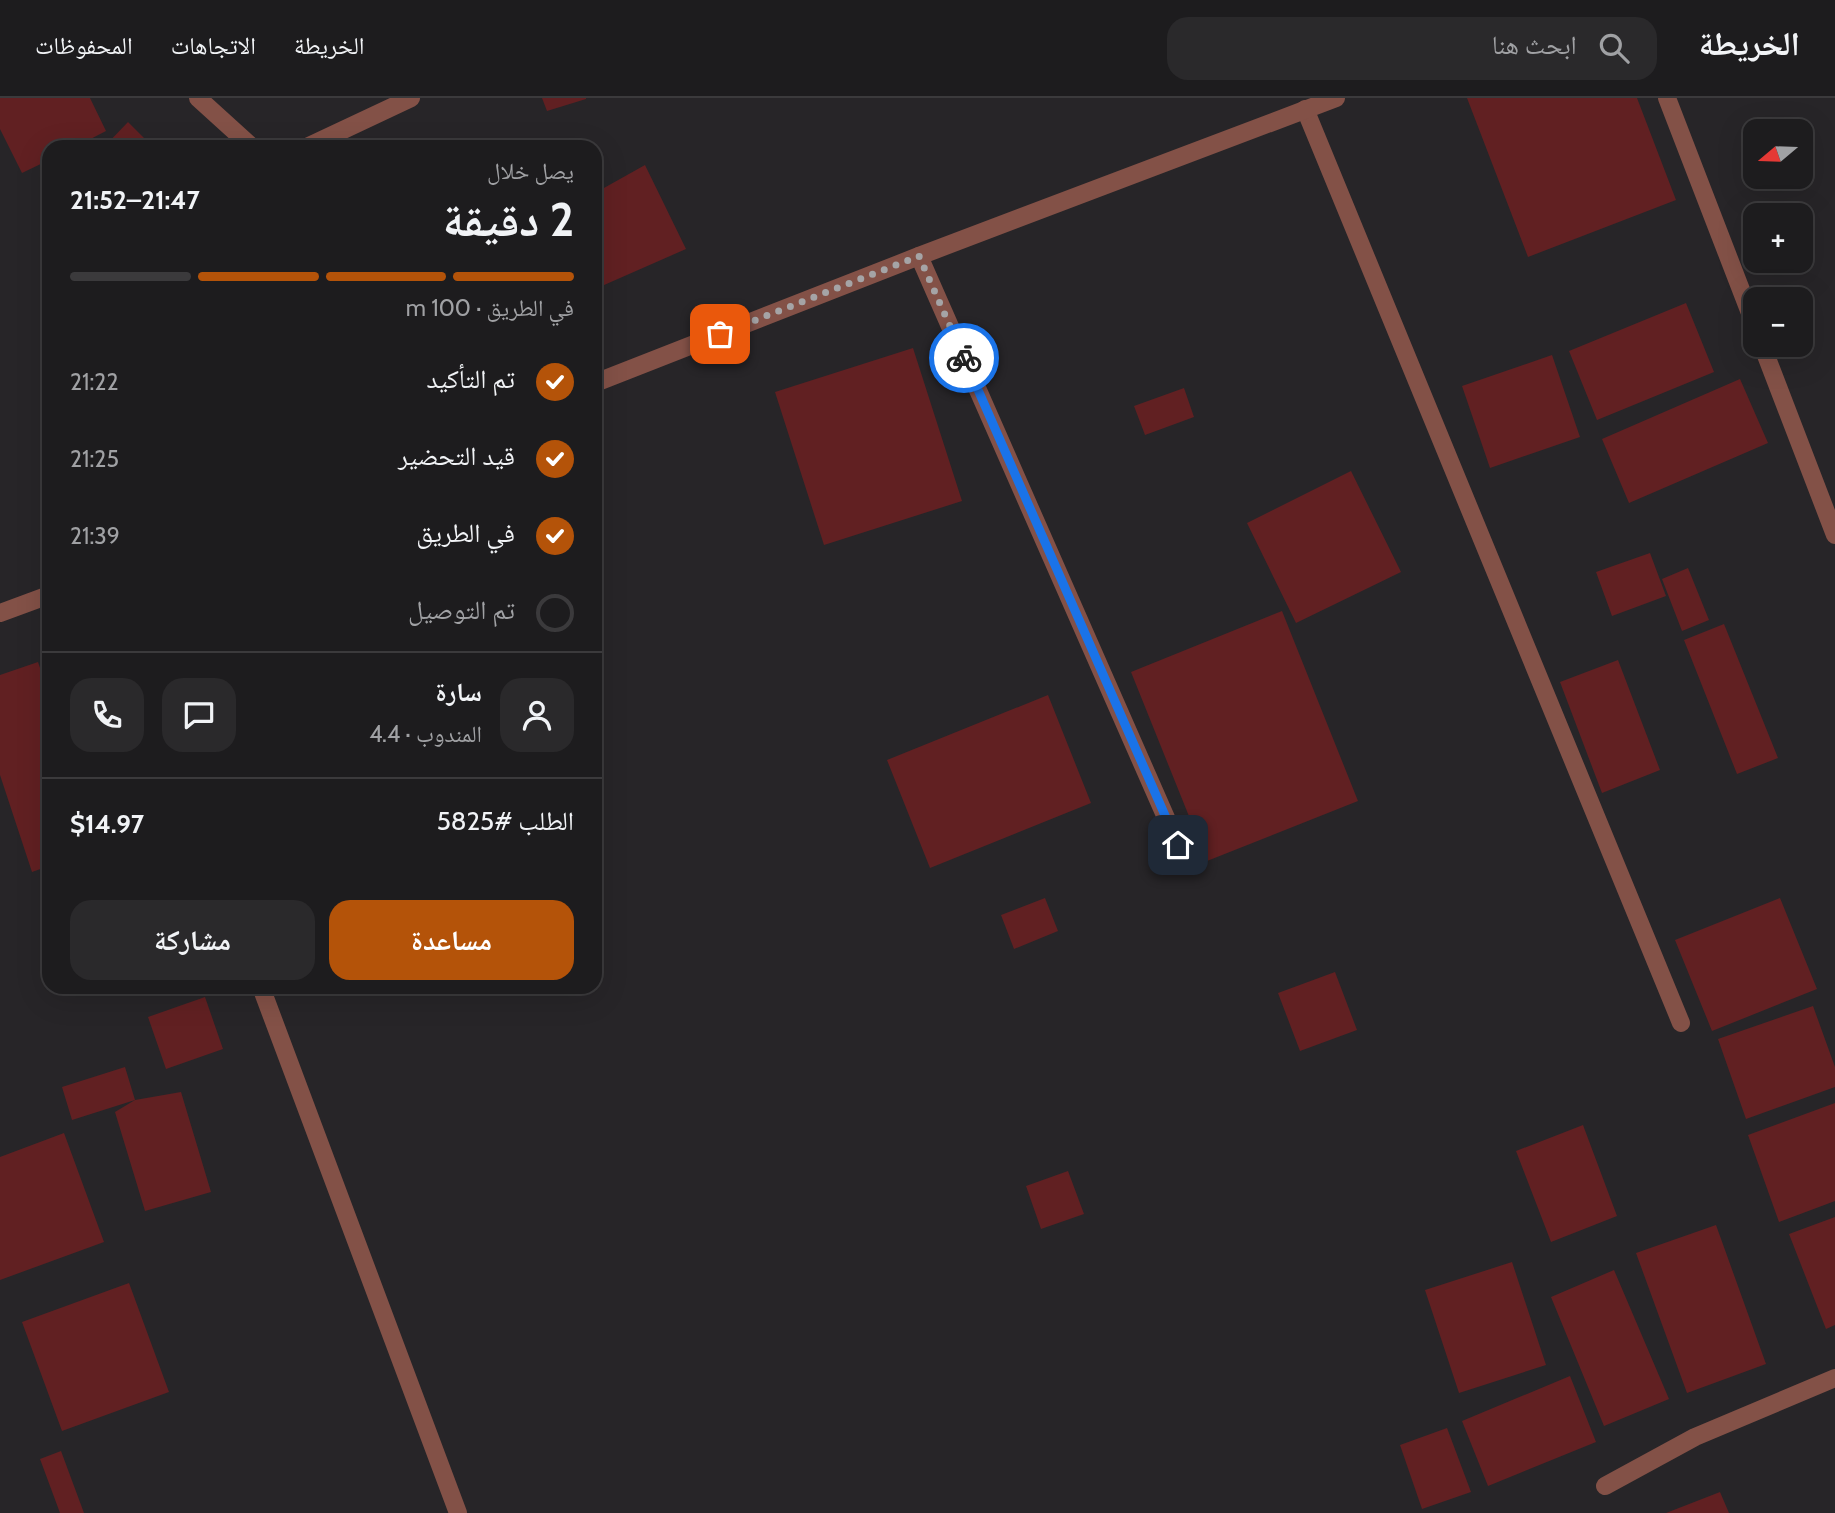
<!DOCTYPE html>
<html lang="ar">
<meta charset="utf-8">
<style>
:root{--surface:#1d1c1e;--page:#2a292b;--text:#f1f3f6;--muted:#a0a1a4;--line:#3b3a3c;--accent:#b45309}
body{margin:0;font-family:Cabin,"Noto Naskh Arabic",sans-serif;background:var(--page);color:var(--text);direction:rtl;height:100vh;display:flex;flex-direction:column;font-size:26px;white-space:nowrap}
*{box-sizing:border-box;margin:0}
p{font-size:23px;color:var(--muted)}
.icon{flex:none;width:38px;height:38px;fill:none;stroke:currentColor;stroke-width:2;stroke-linecap:round;stroke-linejoin:round}
.map{position:relative;flex:1;overflow:hidden;direction:ltr}
.panel{position:absolute;left:42px;top:42px;width:560px;height:854px;display:flex;flex-direction:column;background:var(--surface);border-radius:21px;box-shadow:0 7px 28px #0002,0 0 0 2px var(--line);direction:rtl}
.panel>*{flex:none}
.needle{width:46px;rotate:251deg}
.controls{position:absolute;left:1743px;top:21px;display:grid;gap:14px}
.controls a{display:grid;place-items:center;width:70px;height:70px;border-radius:14px;background:var(--surface);box-shadow:0 7px 28px #0002,0 0 0 2px var(--line);font-size:35px}
.pin{position:absolute;display:grid;place-items:center;width:60px;height:60px;color:#fff;margin:-30px;border-radius:14px;box-shadow:0 4px 10px #0006}
.courier{position:absolute;display:grid;place-items:center;width:70px;height:70px;margin:-35px;border:5px solid #1a73e8;border-radius:50%;background:#fff;color:#222;box-shadow:0 2px 9px #0007}
.headline em{font-style:normal;font-weight:700}
.headline div{display:flex;flex-direction:column-reverse}
.headline{display:flex;align-items:center;justify-content:space-between;height:119px;padding:0 28px}
h1{font-size:46px;font-weight:700;line-height:52px}
.bar{display:grid;grid-template-columns:repeat(4,1fr);gap:10px 7px;align-content:center;height:84px;padding:0 28px}
.bar i{height:9px;border-radius:5px;background:var(--line)}
.bar .active{background:var(--accent)}
.bar p{grid-column:span 4}
.line{display:flex;align-items:center;gap:18px;padding:0 28px;border-top:2px solid var(--line)}
.line div{flex:1}
.round{display:grid;place-items:center;flex:none;width:74px;height:74px;border-radius:21px;background:var(--page)}
ol{padding:0 28px;list-style:none}
li{display:flex;align-items:center;gap:21px;height:77px}
li p{margin-inline-start:auto}
li .icon{padding:7px;border-radius:50%;background:var(--accent);color:#fff;stroke-width:4}
li:last-child{color:var(--muted)}
li i{width:38px;height:38px;border:4px solid var(--line);border-radius:50%}
.cta{display:flex;gap:14px;margin-top:auto;padding:14px 28px}
.cta a{flex:1;height:80px;border-radius:21px;background:var(--accent);color:#fff;font-size:28px;font-weight:700;line-height:80px;text-align:center}
.cta a+a{background:var(--page);color:var(--text)}
header{display:flex;align-items:center;gap:42px;box-sizing:border-box;height:98px;padding:0 35px;background:var(--surface);border-bottom:2px solid var(--line)}
header strong{font-size:33px}
nav{display:flex;gap:38px;margin-inline-start:auto;font-size:24px}
.search{width:490px;height:63px;background:var(--page);display:flex;align-items:center;gap:18px;box-sizing:border-box;padding:0 24px;border-radius:21px;color:var(--muted);font-size:26px}
.map>svg:first-child{display:block}
.building{fill:#612022}
.lines{fill:none;stroke-linecap:round;stroke-linejoin:round}
.minor{stroke:#835147;stroke-width:18}
.tertiary{stroke:#835147;stroke-width:18}
.done{stroke:#a5a4a6;stroke-width:7;stroke-dasharray:0 12.6}
.route{stroke:#1a73e8;stroke-width:9}
</style>
<header>
<strong>الخريطة</strong>
<div class="search"><svg class="icon" aria-label="search" viewBox="0 0 24 24"><circle cx="10" cy="10" r="6"/><path d="M15 15l6 6"/></svg>ابحث هنا</div>
<nav><a>الخريطة</a><a>الاتجاهات</a><a>المحفوظات</a></nav>
</header>
<div class="map">
<svg width="1835" height="1415" viewBox="0 0 1835 1415">
<rect width="100%" height="100%" fill="#272528"/>
<path class="building" d="M0,0H90L106,33L75,49H49V62L22,75L0,31Z
M542,0H586V1L547,13Z
M1467,0H1637L1676,102L1528,159Z
M128,24L153,49H104Z
M645,67L686,151L595,191V95Z
M1686,205L1714,274L1597,322L1569,253Z
M913,250L962,403L824,447L775,294Z
M1552,257L1580,339L1490,370L1462,288Z
M1740,281L1768,345L1629,405L1602,341Z
M1184,290L1194,319L1145,337L1134,308Z
M1351,373L1401,474L1296,525L1247,425Z
M1650,455L1666,498L1612,518L1596,474Z
M1688,470L1709,522L1682,533L1662,481Z
M1282,513L1358,703L1207,763L1131,574Z
M1724,526L1778,660L1737,676L1684,542Z
M1618,562L1660,672L1602,695L1560,584Z
M38,564L49,596V768L32,774L0,677V577Z
M1048,597L1091,705L930,770L887,662Z
M1045,800L1058,833L1014,851L1001,817Z
M1780,800L1817,891L1712,933L1675,842Z
M1335,874L1357,932L1300,953L1278,895Z
M205,899L223,951L166,971L148,919Z
M1813,908L1835,969V989L1746,1021L1718,941Z
M125,969L135,1002L72,1022L62,989Z
M181,994L211,1094L145,1113L115,1014L135,1002Z
M1835,1005V1103L1779,1124L1748,1037Z
M1583,1027L1617,1118L1551,1144L1516,1053Z
M64,1035L104,1144L0,1182V1059Z
M1068,1073L1084,1116L1041,1131L1026,1088Z
M1835,1119V1227L1826,1231L1789,1136Z
M1716,1127L1766,1266L1687,1295L1636,1155Z
M1512,1164L1546,1267L1459,1295L1425,1192Z
M1614,1172L1669,1301L1604,1328L1551,1199Z
M129,1185L169,1294L62,1333L22,1224Z
M1570,1278L1596,1344L1488,1388L1462,1323Z
M1447,1330L1471,1394L1422,1411L1400,1347Z
M61,1353L84,1415H60L40,1361Z
M1720,1394L1729,1415H1666Z"/>
<g class="lines">
<path class="minor" d="M198,0L252,49
M1667,0L1755,228
M1305,11L1681,925
M307,49L411,0
M919,158L1178,747
M1762,247L1835,437
M261,889L458,1415
M1605,1388L1695,1339L1835,1280"/>
<path class="tertiary" d="M595,285L919,158L1336,0
M0,515L49,497"/>
</g>
<g class="lines">
<path class="done" d="M720,236L919,158L964,260"/>
<path class="route" d="M964,260L1178,747"/>
</g>
</svg>
<div class="controls">
<a><svg class="needle" viewBox="-14 -14 28 28"><path d="M0-13l5 13h-10z" fill="#e53935"/><path d="M0 13l5-13h-10z" fill="#a0a1a4"/></svg></a>
<a>+</a>
<a>−</a>
</div>
<div class="pin" style="left:720px;top:236px;background:#ea580c"><svg class="icon" aria-label="bag" viewBox="0 0 24 24"><path d="M5 8h14l-1 12H6zM9 8a3 3 0 0 1 6 0"/></svg></div>
<div class="pin" style="left:1178px;top:747px;background:#1f2937"><svg class="icon" aria-label="home" viewBox="0 0 24 24"><path d="M3 11l9-7 9 7M6 9v11h12V9"/></svg></div>
<div class="courier" style="left:964px;top:260px"><svg class="icon" aria-label="bike" viewBox="0 0 24 24"><circle cx="6" cy="16" r="4"/><circle cx="18" cy="16" r="4"/><path d="M6 16l4-8h5l3 8M10 8l3 8H6M13 5h3"/></svg></div>
<section class="panel">
<div class="headline"><div><h1>2 دقيقة</h1><p>يصل خلال</p></div><em>21:47–21:52</em></div>
<div class="bar"><i class="active"></i><i class="active"></i><i class="active"></i><i></i><p>في الطريق · 100 m</p></div>
<ol>
<li><svg class="icon" aria-label="check" viewBox="0 0 24 24"><path d="M5 12l5 5 9-10"/></svg>تم التأكيد<p>21:22</p></li>
<li><svg class="icon" aria-label="check" viewBox="0 0 24 24"><path d="M5 12l5 5 9-10"/></svg>قيد التحضير<p>21:25</p></li>
<li><svg class="icon" aria-label="check" viewBox="0 0 24 24"><path d="M5 12l5 5 9-10"/></svg>في الطريق<p>21:39</p></li>
<li><i></i>تم التوصيل</li>
</ol>
<div class="line" style="height:126px"><a class="round"><svg class="icon" aria-label="person" viewBox="0 0 24 24"><circle cx="12" cy="8" r="4"/><path d="M4 21q1-7 8-7t8 7"/></svg></a><div><b>سارة</b><p>المندوب · 4.4</p></div><a class="round"><svg class="icon" aria-label="chat" viewBox="0 0 24 24"><path d="M4 5h16v11H9l-5 4z"/></svg></a><a class="round"><svg class="icon" aria-label="phone" viewBox="0 0 24 24"><path d="M5 4h4l2 5-3 2q2 4 5 5l2-3 5 2v4C11 20 4 13 5 4z"/></svg></a></div>
<div class="line" style="height:91px"><div>الطلب #5825</div><b>$14.97</b></div>
<div class="cta"><a>مساعدة</a><a>مشاركة</a></div>
</section>
</div>
